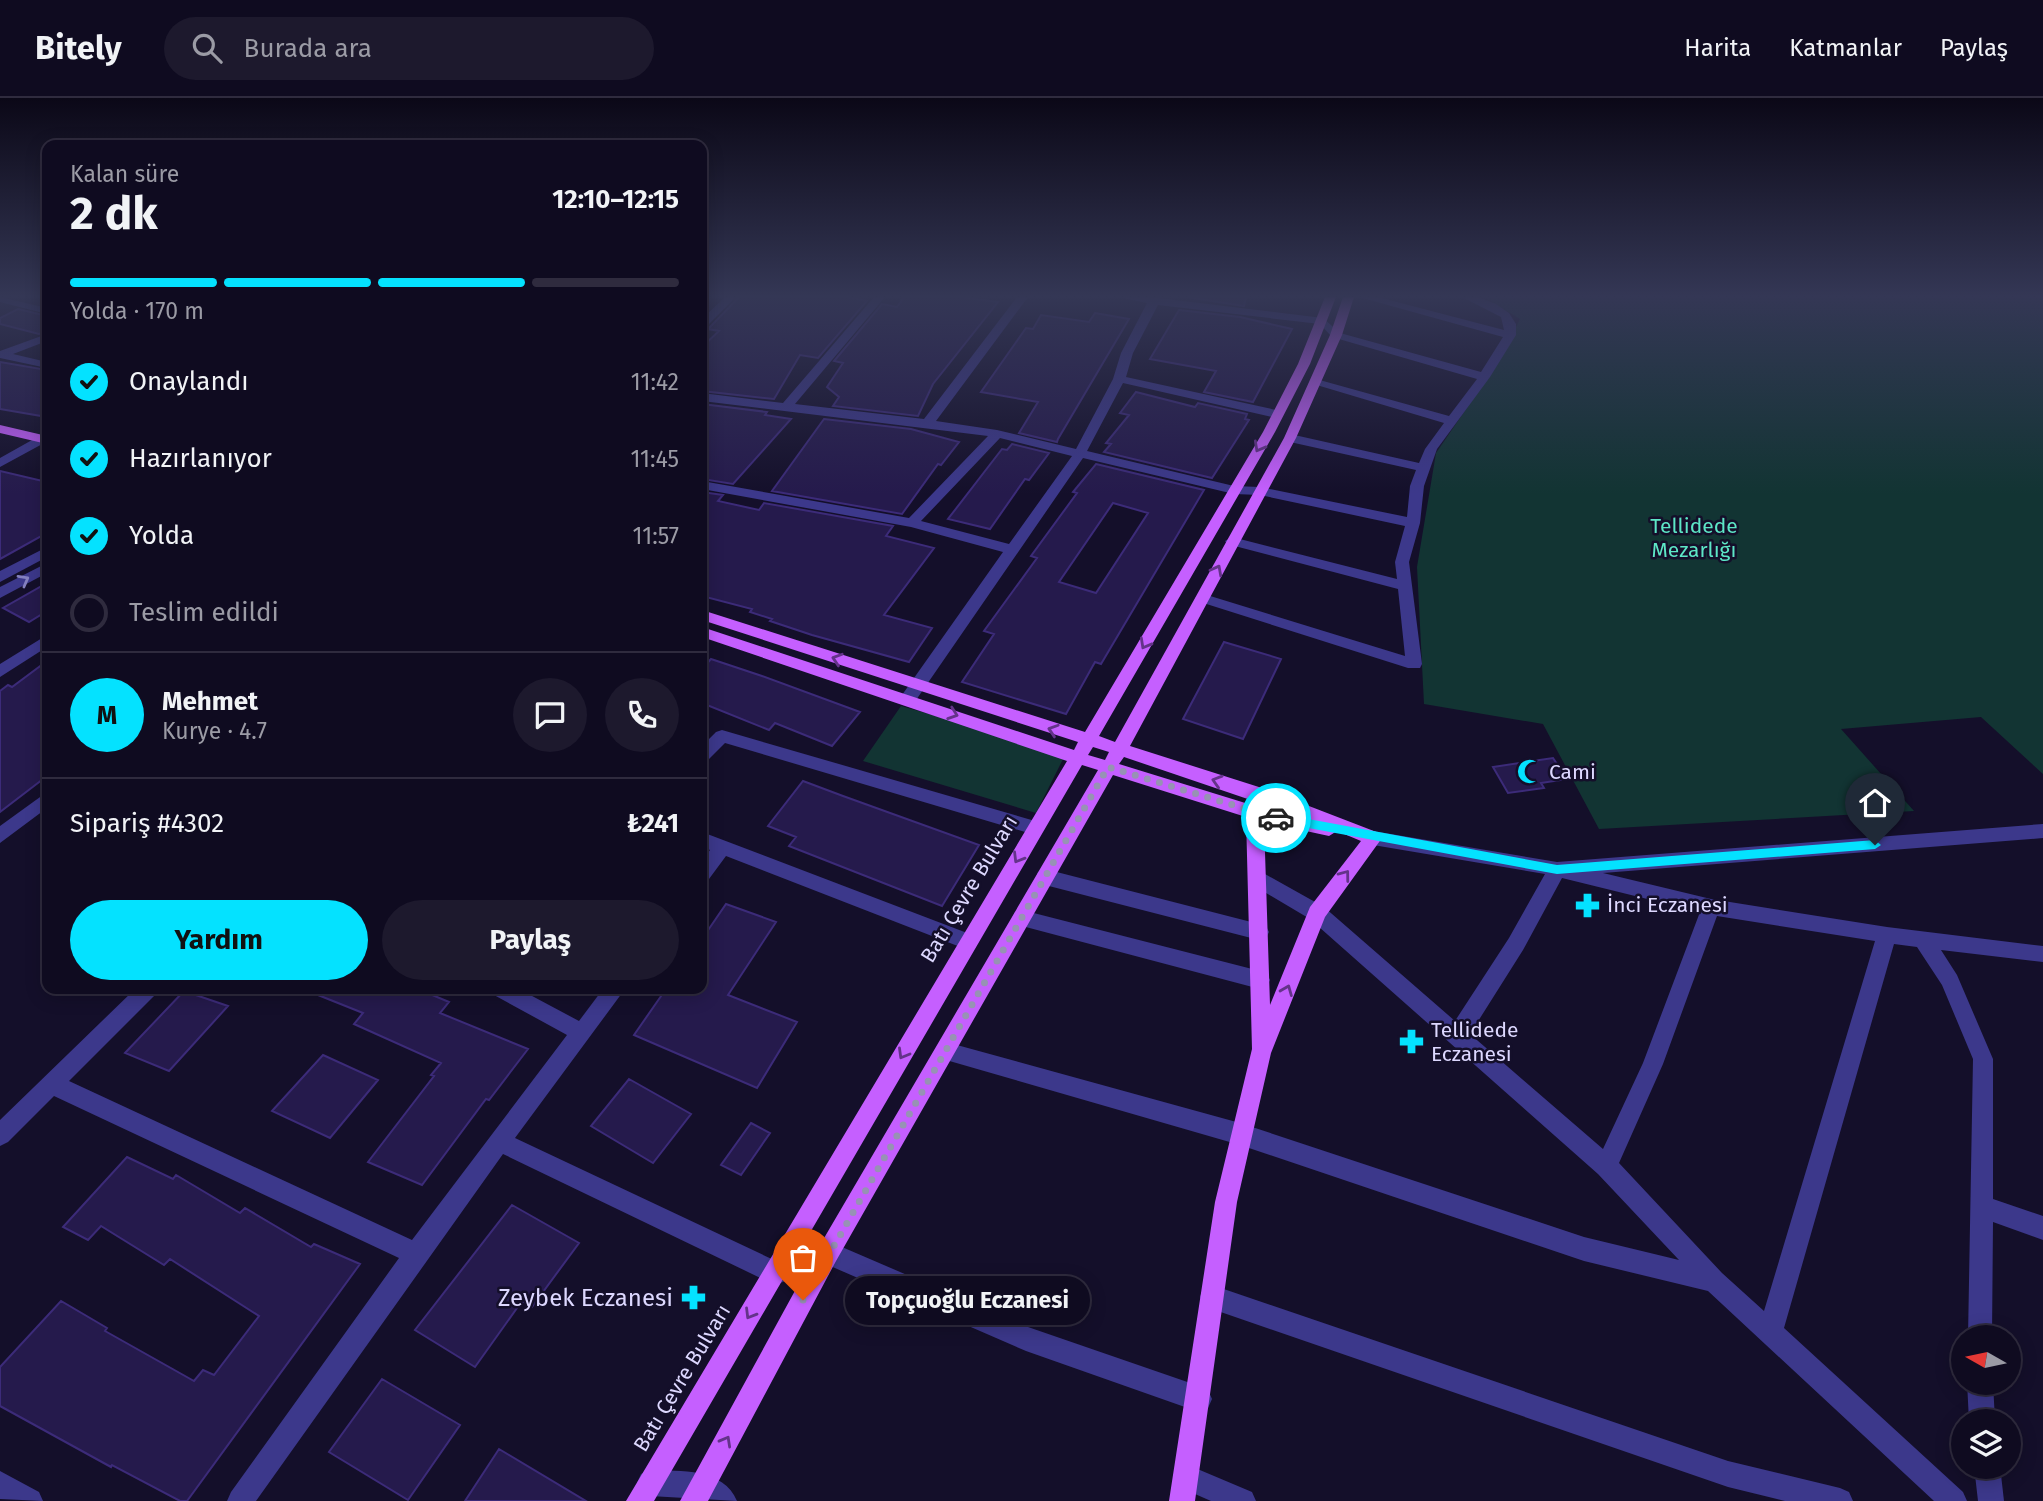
<!DOCTYPE html>
<html lang="tr">
<meta charset="utf-8">
<style>
:root{--surface:#0f0b20;--page:#1d192d;--text:#f1f3f6;--muted:#9b9ba5;--line:#2f2b3e;--accent:#04e2ff}
body{margin:0;font-family:"Fira Sans",sans-serif;background:var(--page);color:var(--text);height:100vh;display:flex;flex-direction:column;font-size:26px;white-space:nowrap}
*{box-sizing:border-box;margin:0}
p{font-size:23px;color:var(--muted)}
.icon{flex:none;width:38px;height:38px;fill:none;stroke:currentColor;stroke-width:2;stroke-linecap:round;stroke-linejoin:round}
.map{position:relative;flex:1;overflow:hidden}
.side{position:absolute;left:42px;top:42px;width:665px;height:854px;display:flex;flex-direction:column;background:var(--surface);border-radius:14px;box-shadow:0 4px 18px #0003,0 0 0 2px var(--line)}
.side>*{flex:none}
.needle{width:46px;rotate:279deg}
.tools{position:absolute;left:1951px;top:1227px;display:grid;gap:14px}
.tools a{display:grid;place-items:center;width:70px;height:70px;border-radius:50%;background:var(--surface);box-shadow:0 4px 18px #0003,0 0 0 2px var(--line);font-size:35px}
.pin{position:absolute;display:grid;place-items:center;width:60px;height:60px;color:#fff;margin:-72px -30px;border-radius:50% 50% 50% 0;rotate:-45deg;box-shadow:0 0 7px #0007}
.pin .icon{rotate:45deg}
.courier{position:absolute;display:grid;place-items:center;width:70px;height:70px;margin:-35px;border:5px solid #04e2ff;border-radius:50%;background:#fff;color:#222;box-shadow:0 2px 9px #0007}
.bubble{position:absolute;height:49px;border-radius:24px;background:var(--surface);box-shadow:0 4px 18px #0003,0 0 0 2px var(--line);font-size:23px;font-weight:700;line-height:49px;text-align:center}
.summary em{font-style:normal;font-weight:700}
.summary div{display:flex;flex-direction:column-reverse}
.summary{display:flex;align-items:center;justify-content:space-between;height:119px;padding:0 28px}
h1{font-size:46px;font-weight:700;line-height:52px}
.bar{display:grid;grid-template-columns:repeat(4,1fr);gap:10px 7px;align-content:center;height:84px;padding:0 28px}
.bar i{height:9px;border-radius:5px;background:var(--line)}
.bar .active{background:var(--accent)}
.bar p{grid-column:span 4}
.line{display:flex;align-items:center;gap:18px;padding:0 28px;border-top:2px solid var(--line)}
.line div{flex:1}
.round{display:grid;place-items:center;flex:none;width:74px;height:74px;border-radius:37px;background:var(--page)}
ol{padding:0 28px;list-style:none}
li{display:flex;align-items:center;gap:21px;height:77px}
li p{margin-inline-start:auto}
li .icon{padding:7px;border-radius:50%;background:var(--accent);color:#111;stroke-width:4}
li:last-child{color:var(--muted)}
li i{width:38px;height:38px;border:4px solid var(--line);border-radius:50%}
.cta{display:flex;gap:14px;margin-top:auto;padding:14px 28px}
.cta a{flex:1;height:80px;border-radius:42px;background:var(--accent);color:#111;font-size:28px;font-weight:700;line-height:80px;text-align:center}
.cta a+a{background:var(--page);color:var(--text)}
header{display:flex;align-items:center;gap:42px;box-sizing:border-box;height:98px;padding:0 35px;background:var(--surface);border-bottom:2px solid var(--line)}
header strong{font-size:33px}
nav{display:flex;gap:38px;margin-inline-start:auto;font-size:24px}
.search{width:490px;height:63px;background:var(--page);display:flex;align-items:center;gap:18px;box-sizing:border-box;padding:0 24px;border-radius:38px;color:var(--muted);font-size:26px}
.map>svg:first-child{display:block}
.green{fill:#123433}
.building{fill:#251a4c;stroke:#3c2b79;stroke-width:2;fill-rule:evenodd}
.lines{fill:none;stroke-linecap:round;stroke-linejoin:round}
.minor{fill:#3c388b;fill-rule:evenodd}
.major{fill:#c55fff;fill-rule:evenodd}
.oneway{stroke:#64338a}
.oneway2{stroke:#8480bf}
.route{fill:#04e2ff}
.done{stroke:#9792b4;stroke-width:7;stroke-dasharray:0 12.6}
.labels{text-anchor:middle;dominant-baseline:central;stroke-width:5;stroke-linejoin:round;paint-order:stroke}
.park-label{font-size:21px;fill:#5de6c6;stroke:#140f2a}
.poi-label{font-size:21px;fill:#ddd8ff;stroke:#140f2a;text-anchor:start}
.street-label{font-size:21px;fill:#ddd8ff;stroke:#140f2a}
.near-poi-label{font-size:24px;fill:#ddd8ff;stroke:#140f2a;text-anchor:end}
</style>
<header>
<strong>Bitely</strong>
<div class="search"><svg class="icon" aria-label="search" viewBox="0 0 24 24"><circle cx="10" cy="10" r="6"/><path d="M15 15l6 6"/></svg>Burada ara</div>
<nav><a>Harita</a><a>Katmanlar</a><a>Paylaş</a></nav>
</header>
<div class="map">
<svg width="2043" height="1403" viewBox="0 0 2043 1403">
<rect width="100%" height="100%" fill="#140f2a"/>
<path class="green" d="M1484,199H2043V676L1981,619L1841,631L1914,713L1599,731L1543,626L1424,606L1417,469L1436,355L1499,263L1520,221Z
M901,608L1066,655L1036,715L863,663Z"/>
<path class="building" d="M739,199H847L867,203L818,260L800,257L774,301L702,293V249L719,233L708,231Z
M904,199H960L998,204L933,286L918,318L833,308L839,299L827,289L843,265L834,263L882,206L897,209Z
M1187,199H1246L1244,208Z
M18,211L47,218V234L39,236L0,226V220Z
M1179,212L1240,219L1292,231L1253,304L1204,294L1216,273L1150,261Z
M1095,215L1129,221L1058,341L1057,344L1019,335L1038,304L981,294L1026,230L1033,231L1041,217L1089,224Z
M0,264L47,272V319L0,311Z
M1136,294L1195,309L1198,305L1247,316L1245,321L1249,322L1212,380L1104,354L1111,346L1106,345L1129,317L1120,315Z
M702,306L767,314L765,317L791,321L733,386L702,381Z
M824,321L911,331L959,344L941,367L938,366L902,416L772,393Z
M1012,346L1049,355L1029,382L1025,381L990,431L948,421L1002,351L1007,352Z
M1096,366L1204,392L1101,566L1095,564L1066,616L962,584L994,536L984,533L1037,460L1031,458L1077,395L1073,394ZM1113,405L1148,415L1096,495L1059,484Z
M0,373L47,384V435L0,461Z
M702,394L723,397L718,403L759,412L764,405L893,428L886,438L934,450L884,517L932,530L909,564L812,537L770,523L772,521L750,514L752,511L702,498Z
M47,485V513L29,524L3,510Z
M1224,544L1281,561L1243,641L1183,621Z
M711,561L762,578L860,614L832,648L775,625L769,632L702,605V571Z
M47,563V678L0,714V593L8,587L12,589Z
M1553,660L1567,681L1541,685L1544,690L1508,695L1493,669Z
M803,683L843,698L979,747L942,808L789,748L796,739L768,728Z
M726,806L776,824L728,897L797,924L757,990L634,937L666,891H702V841Z
M303,891H418L449,904L440,915L528,951L489,1002L486,1001L422,1087L368,1064L434,978L431,977L441,965L354,926L363,915Z
M184,893L228,908L169,973L125,955Z
M323,957L378,982L330,1040L272,1013Z
M629,981L691,1016L653,1065L591,1028Z
M751,1025L770,1035L741,1077L721,1067Z
M127,1059L173,1081L176,1077L240,1115L245,1110L311,1149L314,1146L360,1166L187,1403H180L112,1367L111,1369L0,1308V1269L61,1203L107,1230L105,1233L194,1283L203,1272L214,1277L259,1218L170,1161L164,1167L101,1128L88,1142L63,1129Z
M512,1107L579,1145L532,1209L522,1203L475,1269L415,1232Z
M382,1281L460,1327L408,1402L329,1354Z
M499,1351L586,1403H465Z"/>
<g class="lines">
<path class="minor" d="M0,199L47,210V216L0,204Z
M725,199H736L706,229L702,230V221Z
M874,199H885L795,306L924,321L1017,199H1028L936,323L997,332L1076,351L1113,281L1121,255L1147,205L1118,199H1150L1323,220L1340,235L1481,274L1503,239L1359,199H1378L1504,232L1501,219L1462,199H1478L1496,206L1509,215L1516,226V237L1490,279L1437,351L1424,388L1420,425L1409,464L1422,566L1420,570H1408L1197,503L1195,500L1202,495L1207,497L1405,558L1398,491L1227,446L1225,443L1232,439L1397,481L1395,464L1405,428L1260,397L1234,396L1083,360L914,605H902L900,601L902,597L1003,454L911,429L702,391V383L909,420L988,338L702,303V295L783,305ZM1158,207L1320,226L1332,239L1477,281L1449,318L1316,281L1310,285L1444,325L1425,351L1419,365L1290,336L1284,340L1290,344L1416,372L1410,388L1407,419L1260,389L1234,388L1087,353L1123,285L1276,320L1282,316L1276,312L1126,279L1133,255ZM1000,340L1072,358L1009,446L921,423Z
M47,236V243L13,256L47,264V270L0,260V253Z
M41,337L47,341L46,344L0,369V360Z
M47,449V459L0,484V473Z
M47,465V475L0,500V489Z
M47,537V549L0,579V566Z
M722,632L1035,723L1041,725L1044,730L1041,735L1035,737L725,645L708,662L702,664V648L716,634Z
M47,694V710L0,745V728Z
M2043,726V740L1603,775L1711,801L1887,829L2043,848V864L1941,852L1957,877L1993,961V1101L2043,1118V1142L1993,1124L1992,1239H1968L1973,961L1942,887L1917,849L1894,846L1784,1230L1963,1394L1967,1403H1934L1708,1193L1584,1163L1240,1047L946,962L939,960L936,953L939,946L946,944L1240,1025L1584,1139L1679,1162L1598,1076L1310,821L1251,786L1249,781L1251,776L1258,773L1265,776L1324,809L1455,923L1509,840L1545,776L1373,747L1367,745L1364,740L1367,735L1373,733L1557,764ZM1562,780L1700,814L1643,965L1603,1051L1470,936L1523,852ZM1717,818L1875,843L1764,1213L1722,1175L1619,1065L1663,966Z
M702,734L975,838L978,844L975,850L968,852L726,758L709,781L702,783V762L710,752L702,748Z
M1045,771L1259,826L1266,828L1269,834L1266,840L1259,842L1045,787L1038,784L1036,779L1038,774Z
M1022,812L1260,873L1267,876L1270,882L1267,888L1260,891L1022,828L1015,826L1012,820L1015,814Z
M135,891H158L155,897L69,983L412,1142L567,937L494,897L491,891H519L579,923L603,891H625L515,1040L776,1163L828,1143L1028,1229L1199,1288L1208,1292L1212,1301L1208,1310L1199,1314L1026,1253L828,1167L775,1187L503,1056L256,1403H227L231,1394L399,1160L54,998L8,1044L0,1048V1022Z
M1212,1187L1728,1363L1840,1390L1849,1394L1853,1403H1785L1728,1389L1212,1211L1203,1208L1200,1199L1203,1190Z
M1967,1284H1993L1995,1323H1969Z
M1188,1367L1252,1394L1256,1403H1211L1179,1389L1175,1380L1179,1371Z
M1974,1368H2000L2004,1403H1978Z
M650,1372C680,1373 724,1370 737,1403L650,1398L641,1394L637,1385L641,1376Z
M0,1373L39,1394L43,1403L0,1401Z"/>
<path class="major" d="M1325,199H1336L1310,266L1275,334L1099,638L1115,644L1284,340L1330,237L1343,199H1354L1342,237L1296,340L1130,648L1262,690L1379,735L1382,740L1325,819L1271,955L1237,1104L1195,1403H1169L1215,1104L1252,951L1246,719L1113,677L836,1163L708,1403H680L820,1147L1098,672L1082,667L654,1403H626L1067,663L702,539V529L1074,652L1078,644L702,522V512L1085,634L1263,334L1298,266ZM1093,649L1109,654L1105,662L1088,657ZM1124,659L1292,716L1255,708L1119,666ZM1264,724L1329,738L1337,733L1361,743L1310,809L1270,907Z
M0,327L47,338V346L0,335Z"/>
</g>
<defs><path id="oneway-chevron" d="M-2-3.5L2.5 0L-2 3.5" fill="none" stroke-width="1.6" stroke-linecap="round" stroke-linejoin="round" transform="scale(1.75)"/></defs>
<g class="oneway">
<use href="#oneway-chevron" transform="translate(1259 349) rotate(119)"/>
<use href="#oneway-chevron" transform="translate(1217 472) rotate(-62)"/>
<use href="#oneway-chevron" transform="translate(1145 546) rotate(119)"/>
<use href="#oneway-chevron" transform="translate(837 561) rotate(-162)"/>
<use href="#oneway-chevron" transform="translate(953 616) rotate(19)"/>
<use href="#oneway-chevron" transform="translate(1053 632) rotate(-162)"/>
<use href="#oneway-chevron" transform="translate(1217 683) rotate(-163)"/>
<use href="#oneway-chevron" transform="translate(1018 760) rotate(121)"/>
<use href="#oneway-chevron" transform="translate(1345 777) rotate(-53)"/>
<use href="#oneway-chevron" transform="translate(1287 892) rotate(-68)"/>
<use href="#oneway-chevron" transform="translate(903 956) rotate(120)"/>
<use href="#oneway-chevron" transform="translate(750 1216) rotate(121)"/>
<use href="#oneway-chevron" transform="translate(726 1343) rotate(-61)"/>
</g>
<use class="oneway2" href="#oneway-chevron" transform="translate(24 482) rotate(-29)"/>
<linearGradient id="sky" x2="0" y2="1"><stop stop-color="#0b0817"/><stop offset="0.5" stop-color="#343755"/><stop offset="1" stop-color="#343755" stop-opacity="0"/></linearGradient>
<rect width="2043" height="396" fill="url(#sky)"/>
<path class="route" d="M1276,715L1557,767L1875,742L1881,747L1875,751L1557,776L1276,724L1271,720Z"/>
<g class="lines">
<path class="done" d="M803,1202L1108,669L1276,720"/>
</g>
<defs>
<symbol id="mosque-bare" viewBox="-9 -9 18 18"><path d="M3.5-4.9A6 6 0 1 0 3.5 4.9A5 5 0 1 1 3.5-4.9Z" fill="#04e2ff" stroke="#140f2a" stroke-width="2.5" paint-order="stroke"/></symbol>
<symbol id="pharmacy-bare" viewBox="-9 -9 18 18"><path d="M-2-6h4v4h4v4h-4v4h-4v-4h-4v-4h4Z" fill="#04e2ff" stroke="#140f2a" stroke-width="2.5" paint-order="stroke"/></symbol>
</defs>
<g fill-rule="evenodd">
<use href="#mosque-bare" x="1512" y="656" width="35" height="35"/>
<use href="#pharmacy-bare" x="1570" y="790" width="35" height="35"/>
<use href="#pharmacy-bare" x="1394" y="926" width="35" height="35"/>
<use href="#pharmacy-bare" x="676" y="1182" width="35" height="35"/>
</g>
<g class="labels">
<g class="park-label">
<text x="1694" y="428">Tellidede<tspan x="1694" dy="24">Mezarlığı</tspan></text>
</g>
<g class="poi-label">
<text x="1549" y="674">Cami</text>
<text x="1607" y="807">İnci Eczanesi</text>
<text x="1431" y="932">Tellidede<tspan x="1431" dy="24">Eczanesi</tspan></text>
</g>
<g class="street-label">
<text transform="translate(969 791) rotate(-59)">Batı Çevre Bulvarı</text>
<text transform="translate(682 1280) rotate(-59)">Batı Çevre Bulvarı</text>
</g>
<g class="near-poi-label">
<text x="673" y="1200">Zeybek Eczanesi</text>
</g>
</g>
</svg>
<div class="tools">
<a><svg class="needle" viewBox="-14 -14 28 28"><path d="M0-13l5 13h-10z" fill="#e53935"/><path d="M0 13l5-13h-10z" fill="#9b9ba5"/></svg></a>
<a><svg class="icon" aria-label="layers" viewBox="0 0 24 24"><path d="M12 4l9 5-9 5-9-5zM3 14l9 5 9-5"/></svg></a>
</div>
<div class="pin" style="left:803px;top:1202px;background:#ea580c"><svg class="icon" aria-label="bag" viewBox="0 0 24 24"><path d="M5 8h14l-1 12H6zM9 8a3 3 0 0 1 6 0"/></svg></div>
<div class="pin" style="left:1875px;top:747px;background:#1f2937"><svg class="icon" aria-label="home" viewBox="0 0 24 24"><path d="M3 11l9-7 9 7M6 9v11h12V9"/></svg></div>
<div class="courier" style="left:1276px;top:720px"><svg class="icon" aria-label="car" viewBox="0 0 24 24"><path d="M5 17H2v-5l4-1 3-4h7l3 4 3 1v5h-3M9 17h6M6 11h13"/><circle cx="7" cy="17" r="2"/><circle cx="17" cy="17" r="2"/></svg></div>
<div class="bubble" style="left:845px;top:1178px;width:245px">Topçuoğlu Eczanesi</div>
<section class="side">
<div class="summary"><div><h1>2 dk</h1><p>Kalan süre</p></div><em>12:10–12:15</em></div>
<div class="bar"><i class="active"></i><i class="active"></i><i class="active"></i><i></i><p>Yolda · 170 m</p></div>
<ol>
<li><svg class="icon" aria-label="check" viewBox="0 0 24 24"><path d="M5 12l5 5 9-10"/></svg>Onaylandı<p>11:42</p></li>
<li><svg class="icon" aria-label="check" viewBox="0 0 24 24"><path d="M5 12l5 5 9-10"/></svg>Hazırlanıyor<p>11:45</p></li>
<li><svg class="icon" aria-label="check" viewBox="0 0 24 24"><path d="M5 12l5 5 9-10"/></svg>Yolda<p>11:57</p></li>
<li><i></i>Teslim edildi</li>
</ol>
<div class="line" style="height:126px"><b class="round" style="background:var(--accent);color:#111">M</b><div><b>Mehmet</b><p>Kurye · 4.7</p></div><a class="round"><svg class="icon" aria-label="chat" viewBox="0 0 24 24"><path d="M4 5h16v11H9l-5 4z"/></svg></a><a class="round"><svg class="icon" aria-label="phone" viewBox="0 0 24 24"><path d="M5 4h4l2 5-3 2q2 4 5 5l2-3 5 2v4C11 20 4 13 5 4z"/></svg></a></div>
<div class="line" style="height:91px"><div>Sipariş #4302</div><b>₺241</b></div>
<div class="cta"><a>Yardım</a><a>Paylaş</a></div>
</section>
</div>
